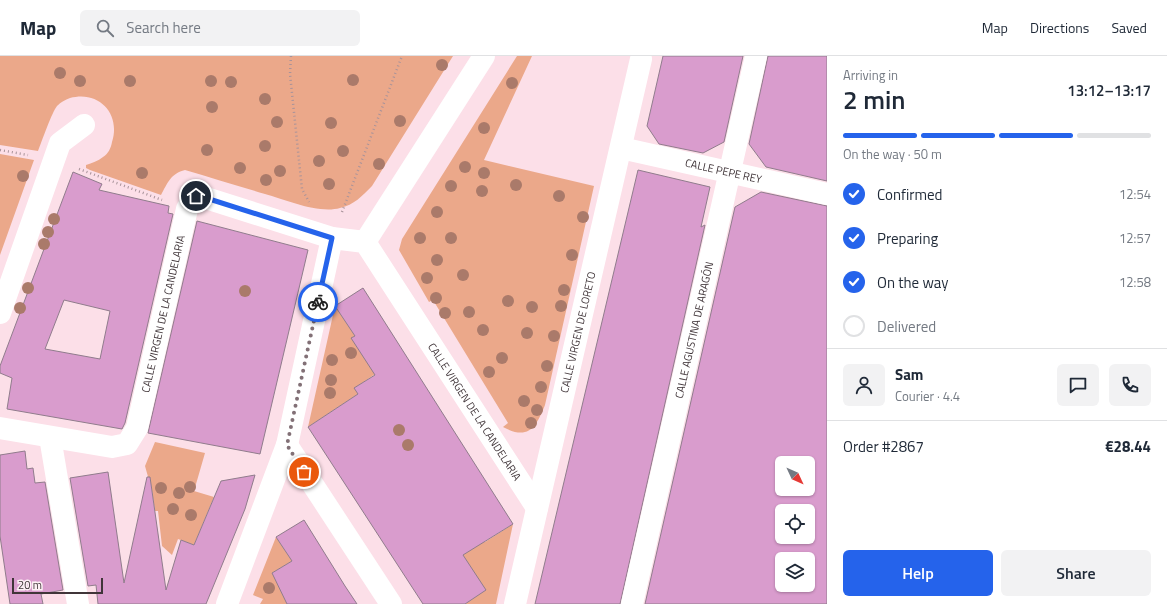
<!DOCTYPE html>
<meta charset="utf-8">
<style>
:root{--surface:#fff;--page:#f2f2f3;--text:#1f2937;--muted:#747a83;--line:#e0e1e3;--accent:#2563eb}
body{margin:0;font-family:"Titillium Web",sans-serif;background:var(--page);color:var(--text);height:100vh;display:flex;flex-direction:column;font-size:15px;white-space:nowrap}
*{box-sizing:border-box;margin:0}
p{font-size:13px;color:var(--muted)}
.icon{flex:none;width:22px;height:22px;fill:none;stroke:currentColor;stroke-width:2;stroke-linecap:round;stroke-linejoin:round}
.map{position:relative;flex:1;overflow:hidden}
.drawer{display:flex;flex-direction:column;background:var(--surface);width:340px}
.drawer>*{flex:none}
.needle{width:26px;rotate:134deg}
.controls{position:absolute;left:775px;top:400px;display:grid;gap:8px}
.controls a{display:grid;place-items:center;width:40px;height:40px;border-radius:6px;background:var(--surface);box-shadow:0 1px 3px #0004;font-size:20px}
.scale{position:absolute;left:12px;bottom:10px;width:91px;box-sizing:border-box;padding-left:4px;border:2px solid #403539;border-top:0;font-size:11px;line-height:14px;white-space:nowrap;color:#403539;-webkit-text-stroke:3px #fdf1f5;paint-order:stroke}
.pin{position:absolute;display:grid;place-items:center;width:34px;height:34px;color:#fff;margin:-17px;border:2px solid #fff;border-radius:50%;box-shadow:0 1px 4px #0007}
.courier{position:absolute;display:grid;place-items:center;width:40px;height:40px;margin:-20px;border:3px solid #2563eb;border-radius:50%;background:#fff;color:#222;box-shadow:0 1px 5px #0007}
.headline em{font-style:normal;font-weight:600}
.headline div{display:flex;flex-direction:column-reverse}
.headline{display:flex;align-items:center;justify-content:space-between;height:68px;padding:0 16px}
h1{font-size:26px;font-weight:600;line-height:30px}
.bar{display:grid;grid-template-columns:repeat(4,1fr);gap:6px 4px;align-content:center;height:48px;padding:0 16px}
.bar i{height:5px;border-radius:3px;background:var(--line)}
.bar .selected{background:var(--accent)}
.bar p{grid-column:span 4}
.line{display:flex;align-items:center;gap:10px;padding:0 16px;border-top:1px solid var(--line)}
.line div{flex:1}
.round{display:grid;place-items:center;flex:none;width:42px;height:42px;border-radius:6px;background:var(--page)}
ol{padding:0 16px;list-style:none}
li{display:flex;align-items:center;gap:12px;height:44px}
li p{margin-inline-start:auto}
li .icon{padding:4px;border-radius:50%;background:var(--accent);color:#fff;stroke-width:4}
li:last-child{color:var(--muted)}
li i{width:22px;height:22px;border:2px solid var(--line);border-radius:50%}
.action{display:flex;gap:8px;margin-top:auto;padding:8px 16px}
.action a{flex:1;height:46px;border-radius:6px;background:var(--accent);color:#fff;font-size:16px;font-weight:600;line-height:46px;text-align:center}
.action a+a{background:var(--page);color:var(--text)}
header{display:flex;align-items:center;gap:24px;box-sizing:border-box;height:56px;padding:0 20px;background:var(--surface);border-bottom:1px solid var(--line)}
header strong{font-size:19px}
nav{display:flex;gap:22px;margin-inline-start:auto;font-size:14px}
.search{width:280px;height:36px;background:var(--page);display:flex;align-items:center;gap:10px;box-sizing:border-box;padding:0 14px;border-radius:6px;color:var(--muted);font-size:15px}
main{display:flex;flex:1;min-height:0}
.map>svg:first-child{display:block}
.green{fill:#eba88a}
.building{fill:#d99ccd;stroke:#907c8c;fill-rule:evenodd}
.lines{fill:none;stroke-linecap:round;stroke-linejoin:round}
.path{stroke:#a8939a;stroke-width:2.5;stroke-dasharray:1 3;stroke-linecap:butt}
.minor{stroke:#fff;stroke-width:22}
.tree{fill:#aa7a6a}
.done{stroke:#827076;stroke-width:4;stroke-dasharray:0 7.2}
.route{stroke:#2563eb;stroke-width:5}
.labels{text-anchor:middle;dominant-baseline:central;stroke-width:4;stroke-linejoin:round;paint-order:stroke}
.street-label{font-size:11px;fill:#403539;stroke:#fdf1f5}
</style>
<header>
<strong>Map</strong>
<div class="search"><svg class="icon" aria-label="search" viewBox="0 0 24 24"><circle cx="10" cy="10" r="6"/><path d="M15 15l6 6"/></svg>Search here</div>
<nav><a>Map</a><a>Directions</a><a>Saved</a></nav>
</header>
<main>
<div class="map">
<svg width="827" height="548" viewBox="0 0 827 548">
<rect width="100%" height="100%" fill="#fcdfe8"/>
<path class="green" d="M0,0H453L372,130C362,140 354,149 340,152C319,158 286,144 265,138C238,130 212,122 185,114C171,117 167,128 161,139L90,114L86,112V109C92,107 98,105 103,101C108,98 111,92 112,86C121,58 99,34 70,42C65,44 61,46 57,50C52,56 42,85 38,95L0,89Z
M517,0H532L484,104L594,130L545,349C536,371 529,385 503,371L508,367L433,244L429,246L399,194L402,183Z
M0,98L34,104L0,199Z
M335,250L355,280L352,282L361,297L378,316L355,332L358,338L308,371Z
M155,386L205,397L194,435L214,441L194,489L178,483L172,499L162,490L158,455H155L152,435L145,410Z
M427,445L471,464L485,486L513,468L496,548H465L485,534Z
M276,481L292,505L272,517L318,548H260L263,543L253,539Z"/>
<path class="building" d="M663,0H743L724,86L703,97L659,88L647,70Z
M768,0H827V125L766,111L749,88Z
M638,114L710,131L701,171L705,169L620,548H535Z
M73,116L102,128L99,134L169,150L168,157L173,158L125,367L122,373L7,353L12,322L0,317V310ZM64,244L110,255L100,303L45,293Z
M761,136L827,150V548H645L735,151ZM782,407H808V433H782ZM782,455H808V481H782ZM782,503H808V529H782Z
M197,165L308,194L260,398L148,377Z
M363,232L513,468L463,499L486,534L465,548H423L308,371L358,338L354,332L375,319L351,282L355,280L335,250Z
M25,395L27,413L33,412L35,427L45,426L63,534L41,538L43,548H10L0,480V399Z
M108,416L124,527L147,421H150L166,534L181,484L194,489L221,425L255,419L245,453L206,548H98L96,529L88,530L70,422Z
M304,464L345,530L357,548H287L272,517L292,505L276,481Z"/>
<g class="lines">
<path class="path" d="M291,0L290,18L302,133L309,146
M0,94L28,99
M79,113L162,144
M342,156L402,0"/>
<g class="minor">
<path id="s1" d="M621,92L827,138"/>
<path d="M365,186L484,0"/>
<path d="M0,257L60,87L84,69"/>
<path id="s2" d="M0,372L112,391L127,388L137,372L187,153L190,148L196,140L206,142L332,182L365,186L537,452"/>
<path d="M50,381L78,548"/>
<path d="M287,389L391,548"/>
<path d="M227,548L287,389L332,182"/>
<path id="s3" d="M515,548L641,3"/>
<path id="s4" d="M632,548L756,0"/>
</g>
</g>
<g class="tree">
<circle cx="442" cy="9" r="6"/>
<circle cx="60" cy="17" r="6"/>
<circle cx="353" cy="24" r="6"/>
<circle cx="80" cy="25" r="6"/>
<circle cx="130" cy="25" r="6"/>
<circle cx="211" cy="25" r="6"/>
<circle cx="231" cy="26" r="6"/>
<circle cx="512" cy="27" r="6"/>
<circle cx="265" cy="43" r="6"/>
<circle cx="212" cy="51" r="6"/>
<circle cx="400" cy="65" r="6"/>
<circle cx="277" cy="66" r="6"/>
<circle cx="331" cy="67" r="6"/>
<circle cx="484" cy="72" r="6"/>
<circle cx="265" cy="90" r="6"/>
<circle cx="207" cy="94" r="6"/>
<circle cx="343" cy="95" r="6"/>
<circle cx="319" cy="105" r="6"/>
<circle cx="379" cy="108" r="6"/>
<circle cx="465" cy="111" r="6"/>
<circle cx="240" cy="112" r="6"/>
<circle cx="280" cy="115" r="6"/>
<circle cx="142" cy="117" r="6"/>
<circle cx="484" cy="117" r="6"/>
<circle cx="23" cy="120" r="6"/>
<circle cx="266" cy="124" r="6"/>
<circle cx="329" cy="128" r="6"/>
<circle cx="516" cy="129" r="6"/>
<circle cx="451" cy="130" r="6"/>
<circle cx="482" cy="135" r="6"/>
<circle cx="559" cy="140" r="6"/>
<circle cx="437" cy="156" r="6"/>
<circle cx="583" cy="161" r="6"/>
<circle cx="54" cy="163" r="6"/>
<circle cx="48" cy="176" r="6"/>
<circle cx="420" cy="182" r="6"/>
<circle cx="451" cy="182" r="6"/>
<circle cx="44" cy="188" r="6"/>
<circle cx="572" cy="199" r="6"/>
<circle cx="437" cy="204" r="6"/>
<circle cx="463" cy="219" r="6"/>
<circle cx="427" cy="222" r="6"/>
<circle cx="28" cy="232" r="6"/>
<circle cx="564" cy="234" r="6"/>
<circle cx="245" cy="235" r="6"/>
<circle cx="436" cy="242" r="6"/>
<circle cx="508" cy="245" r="6"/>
<circle cx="561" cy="250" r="6"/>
<circle cx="532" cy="251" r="6"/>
<circle cx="20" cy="252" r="6"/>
<circle cx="469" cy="256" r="6"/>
<circle cx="445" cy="257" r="6"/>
<circle cx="483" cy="274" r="6"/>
<circle cx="527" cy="277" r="6"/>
<circle cx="554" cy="280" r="6"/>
<circle cx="351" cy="297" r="6"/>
<circle cx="502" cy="302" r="6"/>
<circle cx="332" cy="304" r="6"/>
<circle cx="547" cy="310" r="6"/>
<circle cx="489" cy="316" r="6"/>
<circle cx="331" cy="324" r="6"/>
<circle cx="541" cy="331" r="6"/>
<circle cx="330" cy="337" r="6"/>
<circle cx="524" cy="345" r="6"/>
<circle cx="537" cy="354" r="6"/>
<circle cx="531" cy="367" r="6"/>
<circle cx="399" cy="374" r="6"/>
<circle cx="408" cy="389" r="6"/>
<circle cx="190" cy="431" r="6"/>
<circle cx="161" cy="432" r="6"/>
<circle cx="179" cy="437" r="6"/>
<circle cx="173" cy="453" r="6"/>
<circle cx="191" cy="459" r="6"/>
<circle cx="269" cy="532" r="6"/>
</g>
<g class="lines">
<path class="done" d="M304,416L287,389L318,246"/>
<path class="route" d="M196,140L206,142L332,182L318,246"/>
</g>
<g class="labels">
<g class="street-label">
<text stroke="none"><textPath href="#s1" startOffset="105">CALLE PEPE REY</textPath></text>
<text stroke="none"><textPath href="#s2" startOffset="265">CALLE VIRGEN DE LA CANDELARIA</textPath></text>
<text stroke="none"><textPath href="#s4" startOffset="281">CALLE AGUSTINA DE ARAGÓN</textPath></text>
<text stroke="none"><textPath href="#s3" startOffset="279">CALLE VIRGEN DE LORETO</textPath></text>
<text stroke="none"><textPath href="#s2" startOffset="766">CALLE VIRGEN DE LA CANDELARIA</textPath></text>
</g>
</g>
</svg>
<div class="controls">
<a><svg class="needle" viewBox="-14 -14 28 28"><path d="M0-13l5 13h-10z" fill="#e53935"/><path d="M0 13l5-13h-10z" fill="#747a83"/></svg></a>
<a><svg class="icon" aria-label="locate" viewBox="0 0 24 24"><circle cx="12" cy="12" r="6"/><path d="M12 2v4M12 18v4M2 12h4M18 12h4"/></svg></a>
<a><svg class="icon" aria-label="layers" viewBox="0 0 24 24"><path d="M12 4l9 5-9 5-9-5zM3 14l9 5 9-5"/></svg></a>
</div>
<div class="scale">20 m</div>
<div class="pin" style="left:304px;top:416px;background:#ea580c"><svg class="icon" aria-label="bag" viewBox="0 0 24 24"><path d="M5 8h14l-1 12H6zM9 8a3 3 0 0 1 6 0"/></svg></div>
<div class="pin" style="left:196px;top:140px;background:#1f2937"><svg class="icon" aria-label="home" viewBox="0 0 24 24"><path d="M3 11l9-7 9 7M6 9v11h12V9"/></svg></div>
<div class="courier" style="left:318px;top:246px"><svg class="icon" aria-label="bike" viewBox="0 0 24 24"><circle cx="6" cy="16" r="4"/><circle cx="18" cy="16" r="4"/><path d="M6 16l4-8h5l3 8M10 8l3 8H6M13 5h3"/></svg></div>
</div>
<section class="drawer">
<div class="headline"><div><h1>2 min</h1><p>Arriving in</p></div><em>13:12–13:17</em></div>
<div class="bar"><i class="selected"></i><i class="selected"></i><i class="selected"></i><i></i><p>On the way · 50 m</p></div>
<ol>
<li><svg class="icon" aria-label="check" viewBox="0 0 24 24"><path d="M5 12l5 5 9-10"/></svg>Confirmed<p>12:54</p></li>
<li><svg class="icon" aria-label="check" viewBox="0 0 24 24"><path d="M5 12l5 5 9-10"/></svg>Preparing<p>12:57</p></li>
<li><svg class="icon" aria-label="check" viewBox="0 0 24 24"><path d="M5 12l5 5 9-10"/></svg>On the way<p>12:58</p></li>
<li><i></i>Delivered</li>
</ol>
<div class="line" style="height:72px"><a class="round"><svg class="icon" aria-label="person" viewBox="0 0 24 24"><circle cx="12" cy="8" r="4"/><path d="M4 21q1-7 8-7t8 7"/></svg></a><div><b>Sam</b><p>Courier · 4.4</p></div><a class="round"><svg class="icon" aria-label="chat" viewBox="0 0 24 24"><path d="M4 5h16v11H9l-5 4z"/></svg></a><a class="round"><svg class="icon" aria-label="phone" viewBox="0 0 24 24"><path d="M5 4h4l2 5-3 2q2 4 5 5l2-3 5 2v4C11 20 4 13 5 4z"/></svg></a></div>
<div class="line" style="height:52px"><div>Order #2867</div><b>€28.44</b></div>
<div class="action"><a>Help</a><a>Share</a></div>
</section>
</main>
